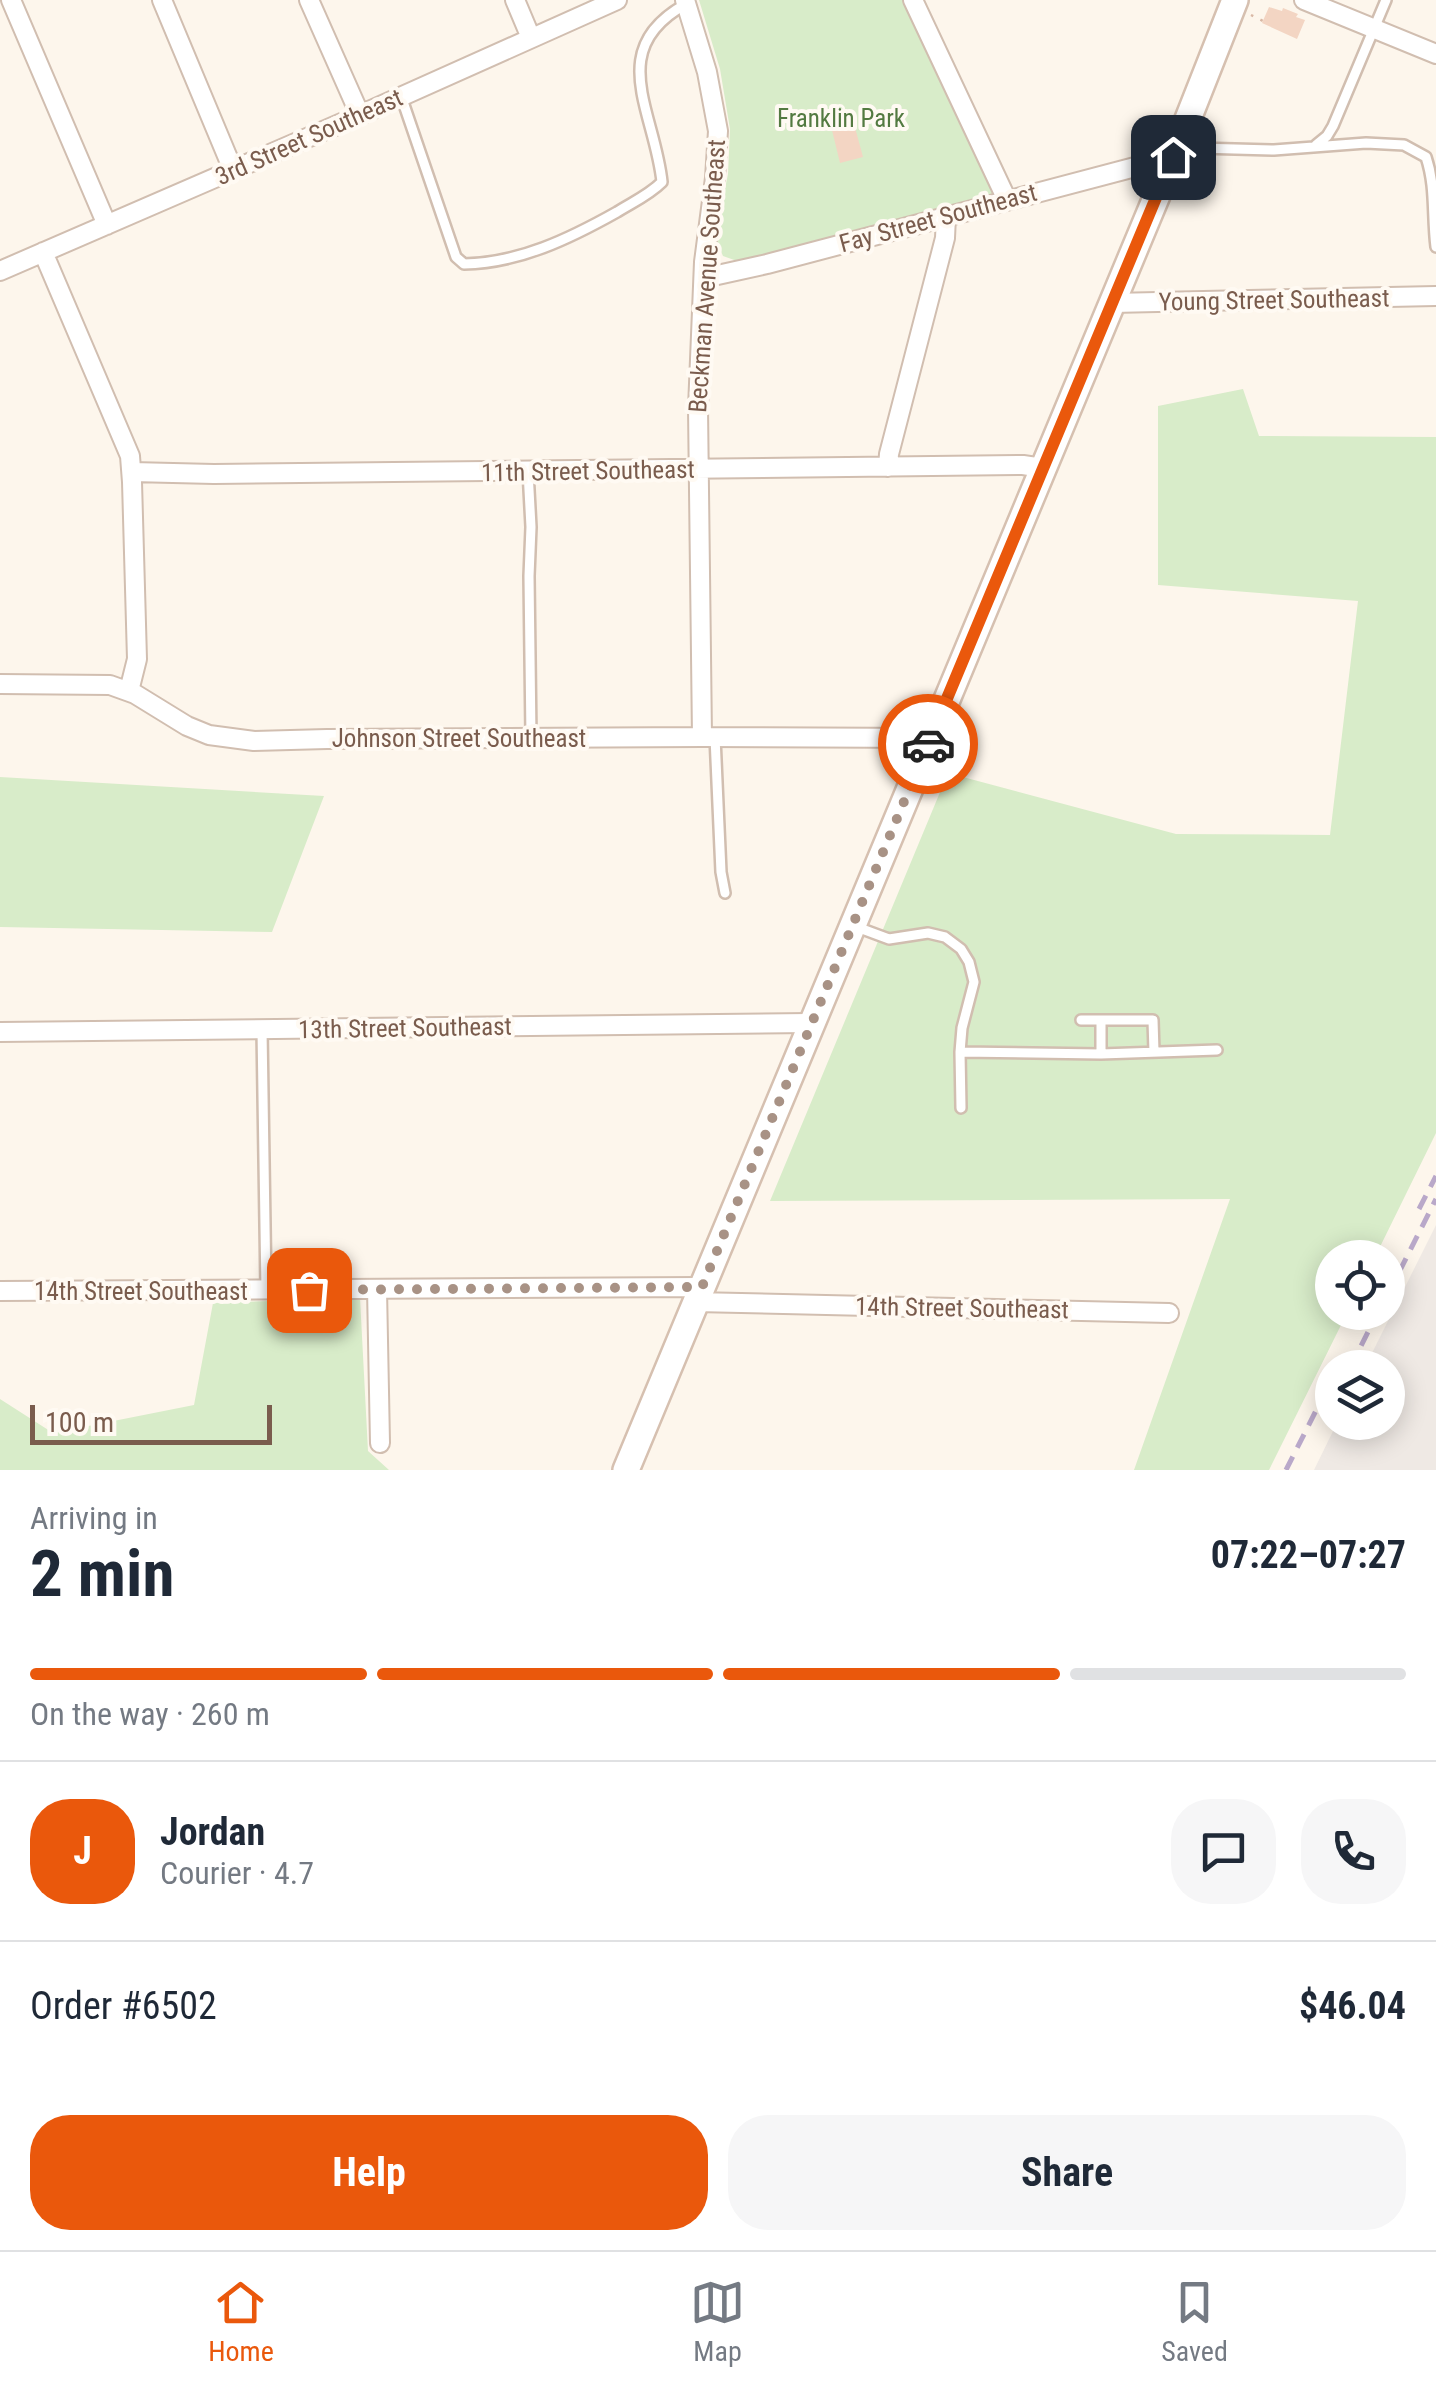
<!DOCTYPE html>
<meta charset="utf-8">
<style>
:root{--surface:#fff;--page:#f6f6f7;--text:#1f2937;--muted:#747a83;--line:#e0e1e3;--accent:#ea580c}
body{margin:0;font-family:"Roboto Condensed",sans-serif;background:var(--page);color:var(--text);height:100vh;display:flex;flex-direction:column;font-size:38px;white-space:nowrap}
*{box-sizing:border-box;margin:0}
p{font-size:32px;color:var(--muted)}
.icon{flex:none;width:55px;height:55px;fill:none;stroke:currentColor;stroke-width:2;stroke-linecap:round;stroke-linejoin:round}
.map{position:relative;height:1470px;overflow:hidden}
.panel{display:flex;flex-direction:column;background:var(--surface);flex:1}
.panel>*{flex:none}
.buttons{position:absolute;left:1315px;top:1240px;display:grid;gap:20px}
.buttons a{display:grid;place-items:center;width:90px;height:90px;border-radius:50%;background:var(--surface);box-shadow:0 5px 25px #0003;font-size:50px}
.scale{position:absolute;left:30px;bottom:25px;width:242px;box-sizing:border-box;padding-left:10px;border:5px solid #7a5c4d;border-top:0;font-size:28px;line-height:35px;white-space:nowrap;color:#7a5c4d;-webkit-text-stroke:8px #fffaf3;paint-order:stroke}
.pin{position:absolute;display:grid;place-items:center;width:85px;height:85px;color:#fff;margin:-42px;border-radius:20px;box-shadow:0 5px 15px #0006}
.courier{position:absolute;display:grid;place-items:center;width:100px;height:100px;margin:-50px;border:8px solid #ea580c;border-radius:50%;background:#fff;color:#222;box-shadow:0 2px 12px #0007}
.head em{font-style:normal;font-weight:700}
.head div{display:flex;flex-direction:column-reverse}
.head{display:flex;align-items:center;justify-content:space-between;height:170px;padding:0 30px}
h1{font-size:65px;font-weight:700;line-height:75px}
.bar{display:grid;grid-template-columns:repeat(4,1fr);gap:15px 10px;align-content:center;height:120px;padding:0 30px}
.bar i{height:12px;border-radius:8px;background:var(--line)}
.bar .on{background:var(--accent)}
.bar p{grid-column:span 4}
.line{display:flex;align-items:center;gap:25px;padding:0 30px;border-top:2px solid var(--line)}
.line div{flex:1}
.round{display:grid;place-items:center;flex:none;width:105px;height:105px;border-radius:40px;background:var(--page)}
.primary-button{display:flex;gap:20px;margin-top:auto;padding:20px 30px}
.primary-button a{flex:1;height:115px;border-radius:40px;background:var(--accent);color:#fff;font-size:40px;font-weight:700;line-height:115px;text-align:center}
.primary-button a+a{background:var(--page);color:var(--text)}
.tab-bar{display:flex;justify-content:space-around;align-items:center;height:140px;border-top:2px solid var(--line);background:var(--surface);font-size:28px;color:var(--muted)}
.tab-bar a{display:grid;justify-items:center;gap:5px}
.tab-bar .on{color:var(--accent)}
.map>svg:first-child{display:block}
.industrial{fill:#efe9e4}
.green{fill:#d8ecc9}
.building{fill:#f3d5c3}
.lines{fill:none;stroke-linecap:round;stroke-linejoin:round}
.lane-casing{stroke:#d1beb0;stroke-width:14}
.street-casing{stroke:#d1beb0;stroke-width:22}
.secondary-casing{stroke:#d6c0b0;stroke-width:30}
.path{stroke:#d9b8a5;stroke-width:2.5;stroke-dasharray:2.5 8;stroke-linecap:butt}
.lane{stroke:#fff;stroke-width:9}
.street{stroke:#fff;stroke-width:18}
.secondary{stroke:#fff;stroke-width:25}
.rail{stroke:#b9a8c9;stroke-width:5;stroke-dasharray:15 10;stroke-linecap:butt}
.done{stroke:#a89285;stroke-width:10;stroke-dasharray:0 18}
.route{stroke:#ea580c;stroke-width:12}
.labels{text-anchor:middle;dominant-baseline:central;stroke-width:8;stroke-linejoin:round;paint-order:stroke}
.park-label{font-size:25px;fill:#537a41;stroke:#fffaf3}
.street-label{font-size:25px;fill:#7a5c4d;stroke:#fffaf3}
</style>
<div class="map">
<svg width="1436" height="1470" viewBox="0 0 1436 1470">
<rect width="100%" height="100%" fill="#fdf6ec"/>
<path class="industrial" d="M1436,1225V1470H1314L1337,1423L1388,1422V1368L1365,1367Z"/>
<path class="green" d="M699,0H909L998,196L737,261L723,256L715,238L728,174L730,129L720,69Z
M1243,389L1259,436L1436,437V1133L1375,1257L1332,1258V1312L1347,1313L1269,1470H1134L1230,1199L770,1201L948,773L1176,834L1330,835L1358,601L1158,585V406Z
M0,777L324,796L272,932L0,927Z
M360,1298L368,1451L389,1470H0V1399L53,1433L194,1405L213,1303Z"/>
<path class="building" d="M1269,7L1282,11L1283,8L1298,14L1296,17L1305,20L1297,39L1262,23Z
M853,120L863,157L840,163L831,126Z"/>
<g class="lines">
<defs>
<path id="lane" d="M401,96L456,257L464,264C519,263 569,239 617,212C633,202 649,195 662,182C655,112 604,49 686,4
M1180,143L1198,148L1274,150L1366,143L1404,145L1426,157C1436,187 1432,215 1436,247
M1316,145L1327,136L1333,126L1386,0
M528,471L531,527L529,576L531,738
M715,737L721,872L725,893
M854,926L889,939L928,933L945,937L961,949L969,962L974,982L962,1028L960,1052L961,1108
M1081,1020H1101
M262,1030L266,1290
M960,1052L1101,1054L1217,1050
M1101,1054V1020H1153L1154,1052"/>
<path id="street" d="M11,0L107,225
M162,0L233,170
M309,0L360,115
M515,0L531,38
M685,0L707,72L718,131L715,178L704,262L698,408L702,737
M913,0L1007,200
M1304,0L1436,54
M43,252L130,456L132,482L137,659L129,691
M0,271L360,115L617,0
M704,278L767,264L1173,157
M1112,303L1436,296
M888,467L889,454L945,238L946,216
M132,472L214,474L1023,465L1043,468
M0,684L110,685L135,694L187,726L209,735L254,741L327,739L702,737L931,738
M0,1032L810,1023
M377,1289L380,1443
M0,1291L701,1287
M695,1302L1169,1313"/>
<path id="secondary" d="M626,1470L1173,157L1235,0"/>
</defs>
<use href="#lane" class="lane-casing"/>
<use href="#street" class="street-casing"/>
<use href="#secondary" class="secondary-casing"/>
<path class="path" d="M1251,15L1263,21"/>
<use href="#lane" class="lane"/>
<use href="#street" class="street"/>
<use href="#secondary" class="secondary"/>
<path class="rail" d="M1419,1209L1436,1176
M1388,1294L1436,1199
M1350,1368L1378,1312
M1286,1470L1332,1379"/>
</g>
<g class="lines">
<path class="done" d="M309,1290L702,1287L928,744"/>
<path class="route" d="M928,744L1173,157"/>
</g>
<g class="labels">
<g class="park-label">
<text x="841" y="118">Franklin Park</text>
</g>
<g class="street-label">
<text transform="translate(309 137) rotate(-24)">3rd Street Southeast</text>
<text transform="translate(938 218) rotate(-15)">Fay Street Southeast</text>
<text transform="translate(707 276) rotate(-86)">Beckman Avenue Southeast</text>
<text transform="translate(1274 300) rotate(-1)">Young Street Southeast</text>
<text transform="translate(588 471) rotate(-1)">11th Street Southeast</text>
<text x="459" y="738">Johnson Street Southeast</text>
<text transform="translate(405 1028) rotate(-1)">13th Street Southeast</text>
<text x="141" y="1291">14th Street Southeast</text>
<text transform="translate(962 1308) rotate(1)">14th Street Southeast</text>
</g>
</g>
</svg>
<div class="buttons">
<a><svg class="icon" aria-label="locate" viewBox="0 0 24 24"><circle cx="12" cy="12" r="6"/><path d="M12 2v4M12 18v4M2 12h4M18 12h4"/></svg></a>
<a><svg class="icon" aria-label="layers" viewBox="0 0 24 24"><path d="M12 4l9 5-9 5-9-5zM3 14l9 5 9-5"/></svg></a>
</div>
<div class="scale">100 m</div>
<div class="pin" style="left:309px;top:1290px;background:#ea580c"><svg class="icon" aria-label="bag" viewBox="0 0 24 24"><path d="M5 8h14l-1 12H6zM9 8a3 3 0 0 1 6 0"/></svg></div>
<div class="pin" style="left:1173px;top:157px;background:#1f2937"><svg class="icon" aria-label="home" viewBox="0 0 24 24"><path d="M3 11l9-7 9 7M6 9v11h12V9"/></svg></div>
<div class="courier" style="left:928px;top:744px"><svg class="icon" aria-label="car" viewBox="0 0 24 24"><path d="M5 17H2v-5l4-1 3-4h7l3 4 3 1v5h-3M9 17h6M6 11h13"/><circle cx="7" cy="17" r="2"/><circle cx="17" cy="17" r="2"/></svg></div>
</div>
<section class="panel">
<div class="head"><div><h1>2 min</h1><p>Arriving in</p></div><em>07:22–07:27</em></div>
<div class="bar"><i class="on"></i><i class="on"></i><i class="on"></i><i></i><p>On the way · 260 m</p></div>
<div class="line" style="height:180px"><b class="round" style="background:var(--accent);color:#fff">J</b><div><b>Jordan</b><p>Courier · 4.7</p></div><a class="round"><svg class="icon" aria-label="chat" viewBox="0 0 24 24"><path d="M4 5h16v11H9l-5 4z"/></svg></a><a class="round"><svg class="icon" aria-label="phone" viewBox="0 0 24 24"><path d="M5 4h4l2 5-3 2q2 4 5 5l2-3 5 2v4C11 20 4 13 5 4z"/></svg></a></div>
<div class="line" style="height:130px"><div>Order #6502</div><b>$46.04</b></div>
<div class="primary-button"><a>Help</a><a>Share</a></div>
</section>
<nav class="tab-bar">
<a class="on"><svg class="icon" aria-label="home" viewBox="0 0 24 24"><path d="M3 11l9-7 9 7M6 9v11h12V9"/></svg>Home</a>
<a><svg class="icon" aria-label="map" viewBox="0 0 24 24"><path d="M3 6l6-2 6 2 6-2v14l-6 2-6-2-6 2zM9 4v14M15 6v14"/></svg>Map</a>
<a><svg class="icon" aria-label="saved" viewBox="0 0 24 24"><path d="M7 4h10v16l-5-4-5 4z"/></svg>Saved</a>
</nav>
